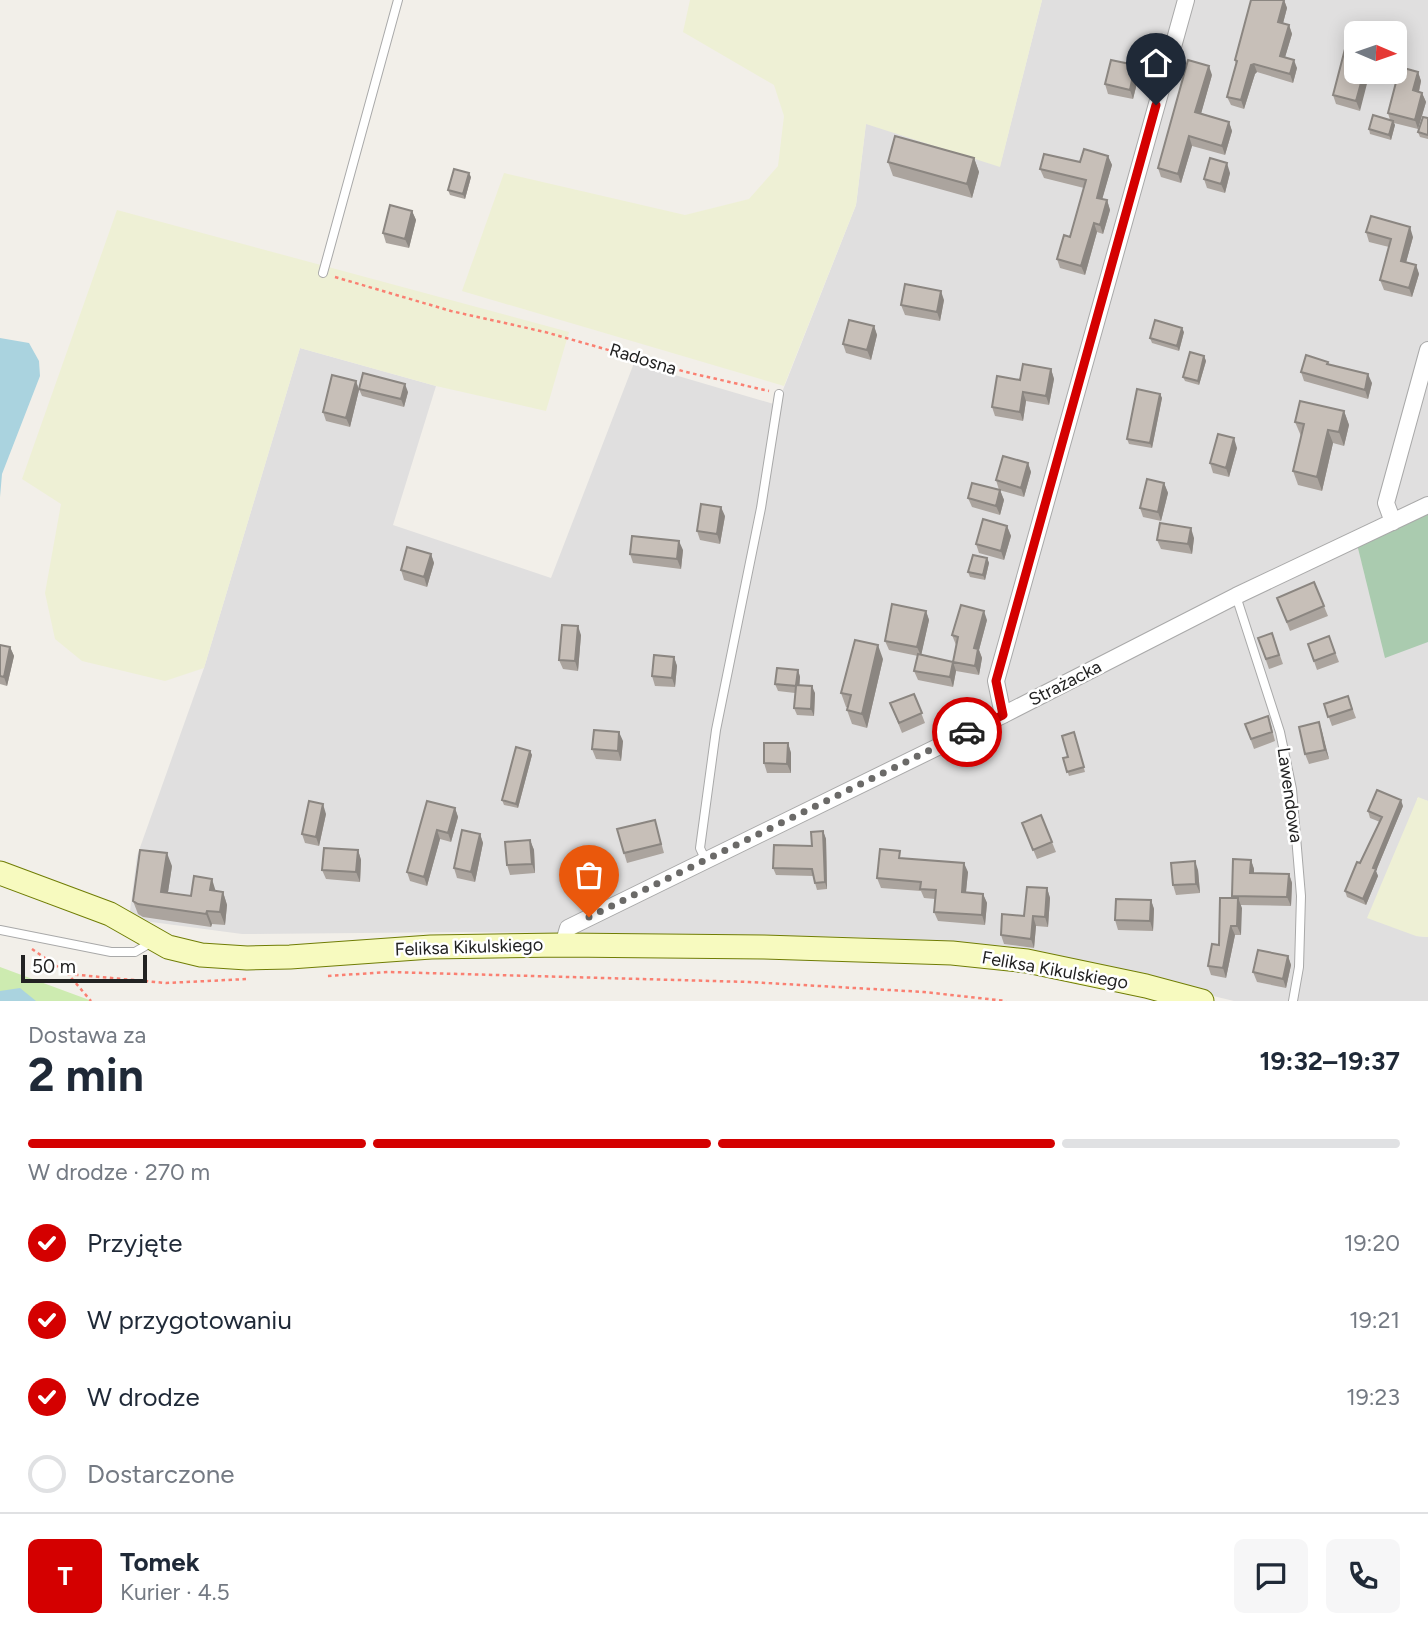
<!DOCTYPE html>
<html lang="pl">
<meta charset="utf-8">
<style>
:root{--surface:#fff;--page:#f6f6f7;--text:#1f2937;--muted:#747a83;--line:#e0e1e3;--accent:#d40000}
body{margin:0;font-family:Figtree,sans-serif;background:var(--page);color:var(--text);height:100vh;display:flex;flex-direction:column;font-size:26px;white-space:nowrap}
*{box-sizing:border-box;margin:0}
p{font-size:23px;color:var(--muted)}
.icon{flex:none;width:38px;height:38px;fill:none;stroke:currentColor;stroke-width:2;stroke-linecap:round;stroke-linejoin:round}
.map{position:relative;height:1001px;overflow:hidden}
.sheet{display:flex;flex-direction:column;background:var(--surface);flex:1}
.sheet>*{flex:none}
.needle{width:46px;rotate:92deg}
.buttons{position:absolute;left:1344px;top:21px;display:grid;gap:14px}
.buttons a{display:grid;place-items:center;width:63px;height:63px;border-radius:10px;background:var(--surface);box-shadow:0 4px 18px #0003;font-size:35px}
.scale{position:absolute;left:21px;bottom:18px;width:126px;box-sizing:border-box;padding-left:7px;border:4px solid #222;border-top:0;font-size:19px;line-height:24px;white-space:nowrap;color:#222;-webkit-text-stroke:5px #fff;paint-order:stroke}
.pin{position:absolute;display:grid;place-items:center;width:60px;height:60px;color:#fff;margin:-72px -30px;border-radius:50% 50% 50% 0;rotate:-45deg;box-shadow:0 0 7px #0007}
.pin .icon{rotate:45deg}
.courier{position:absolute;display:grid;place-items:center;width:70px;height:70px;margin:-35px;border:5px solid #d40000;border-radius:50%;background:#fff;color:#222;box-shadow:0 2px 9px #0007}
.summary em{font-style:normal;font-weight:700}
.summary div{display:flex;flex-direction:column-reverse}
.summary{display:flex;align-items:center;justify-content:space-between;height:119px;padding:0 28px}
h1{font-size:46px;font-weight:700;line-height:52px}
.bar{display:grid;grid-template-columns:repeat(4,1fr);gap:10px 7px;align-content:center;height:84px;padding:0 28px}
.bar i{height:9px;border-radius:5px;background:var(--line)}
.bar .on{background:var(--accent)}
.bar p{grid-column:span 4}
.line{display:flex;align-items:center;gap:18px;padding:0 28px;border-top:2px solid var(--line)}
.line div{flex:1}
.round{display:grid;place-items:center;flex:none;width:74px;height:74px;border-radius:10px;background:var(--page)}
ol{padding:0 28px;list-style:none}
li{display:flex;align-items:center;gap:21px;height:77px}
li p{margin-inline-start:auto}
li .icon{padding:7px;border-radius:50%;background:var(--accent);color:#fff;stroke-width:4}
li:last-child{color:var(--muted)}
li i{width:38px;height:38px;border:4px solid var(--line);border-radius:50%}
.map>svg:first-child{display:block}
.residential{fill:#e0dfdf;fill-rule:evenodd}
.farmland{fill:#eef0d5}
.grass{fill:#cdebb0}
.cemetery{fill:#aacbaf}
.water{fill:#aad3df}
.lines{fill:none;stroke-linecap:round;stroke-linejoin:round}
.lane-casing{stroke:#a9a9a9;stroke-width:10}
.street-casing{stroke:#a9a9a9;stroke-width:18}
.secondary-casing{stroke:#707d05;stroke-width:25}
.path{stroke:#fa8072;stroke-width:2.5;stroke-dasharray:3.5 3.5;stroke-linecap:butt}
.lane{stroke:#fff;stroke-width:8}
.street{stroke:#fff;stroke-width:16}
.secondary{stroke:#f7fabf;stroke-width:23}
.wall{fill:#aba49e}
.shaded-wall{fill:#8b8681}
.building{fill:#c7bfb8;stroke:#8b8681;stroke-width:2}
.done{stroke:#6b6a68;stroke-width:7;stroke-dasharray:0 12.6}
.route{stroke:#d40000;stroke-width:9}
.labels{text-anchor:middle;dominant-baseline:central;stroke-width:5;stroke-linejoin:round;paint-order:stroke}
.street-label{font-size:18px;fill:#222;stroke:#fff}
</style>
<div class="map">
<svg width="1428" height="1001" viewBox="0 0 1428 1001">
<rect width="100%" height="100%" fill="#f2efe9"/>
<path class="residential" d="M1042,0H1428V801L1417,798L1416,936L1428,937V1001H1234L1005,946L859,937L466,932L242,934L129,919L137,856L204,668L300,348L436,386L393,525L551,578L634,363L777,405L856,205L866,123L1000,166ZM1356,33H1395V72H1356Z"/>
<path class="farmland" d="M690,0H1042L1000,167L866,124L856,205L784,386L462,291L504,173L685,215L749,199L778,166L784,116L774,85L683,32Z
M117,210L569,332L546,411L436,386L300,348L204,668L165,681L82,661L55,639L45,593L61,504L22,479Z
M1418,797L1428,801V937L1416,936L1367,918Z"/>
<path class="grass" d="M0,967L92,1001H0Z"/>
<path class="cemetery" d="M1428,507V642L1385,658L1356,540Z"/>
<path class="water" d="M0,338L29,343L39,361L40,376L2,474L0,497Z
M20,988L36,1001H0V991Z"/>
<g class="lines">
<defs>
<path id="lane" d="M323,273L398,0
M1236,596L1280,732L1292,789L1301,896L1299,967L1293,1001
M706,861L700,848L716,730L761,508L779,394
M0,930L111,952H135L152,942"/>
<path id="street" d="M1393,522L1386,503L1428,350
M1003,715L996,681L1186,0
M563,945L568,928L1003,715L1236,596L1428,505"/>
<path id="secondary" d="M0,873L110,914L168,947L201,955L247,958L290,957L431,947L563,945L764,947L952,953L1027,961L1146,986L1202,1001"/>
</defs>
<use href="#lane" class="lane-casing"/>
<use href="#street" class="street-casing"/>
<use href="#secondary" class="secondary-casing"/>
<path class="path" d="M335,277L451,311L545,332L686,372L769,391
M32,949L68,974L91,1001
M68,974L166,983L248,979
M328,976L388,972L749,982L924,992L1006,1001"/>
<use href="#lane" class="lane"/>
<use href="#street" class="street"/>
<use href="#secondary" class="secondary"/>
</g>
<path class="wall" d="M1284,0L1287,8L1283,23L1289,25L1292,34L1285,57L1297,68L1293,83L1257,72L1255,74L1244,109L1231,105L1227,97L1236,64L1235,60Z
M1345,49L1360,111L1336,104L1333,95Z
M1418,72L1421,81L1419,92L1422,93L1426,102L1418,129L1394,123L1395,125L1391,140L1370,134L1369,129L1390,120L1388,113Z
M1139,75L1133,99L1108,94L1105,84Z
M1212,75L1201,113L1229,122L1232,131L1225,155L1192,146L1181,183L1161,177L1158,168Z
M1428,118V139L1420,137L1418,132Z
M1108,156L1112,165L1102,199L1107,200L1110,210L1103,234L1097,232L1085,275L1060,268L1057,259L1070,237L1084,188L1044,178L1040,169Z
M974,158L979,172L972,198L893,176L888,162Z
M1230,173L1225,193L1207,188L1204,179Z
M471,177L465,199L450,195L448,190Z
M412,211L416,220L409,248L386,243L383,233Z
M1366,232L1413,237L1406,262L1416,265L1419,274L1412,297L1384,290L1380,280L1389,247L1369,242Z
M944,300L940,321L905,315L901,305Z
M874,326L877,335L871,360L846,353L843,344Z
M1184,332L1179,351L1152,343L1150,338Z
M1204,356L1206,361L1199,385L1185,381L1183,377Z
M1328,362L1329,364L1372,383L1368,399L1304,381L1301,372Z
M1051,369L1054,379L1049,405L1026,401L1023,421L995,416L992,407L1020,380Z
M356,381L359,390L350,427L326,421L323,412Z
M359,389L408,392L404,407L362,396Z
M1160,394L1162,398L1152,448L1129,444L1127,439Z
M1344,411L1349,425L1344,446L1333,443L1322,491L1298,485L1293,471L1301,436L1295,422Z
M1237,448L1229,477L1213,473L1210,463Z
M1028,463L1031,472L1024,497L999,490L996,480Z
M1164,483L1168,493L1161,521L1143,517L1140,508Z
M1000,490L1004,500L1000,515L972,507L968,498Z
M725,516L720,544L700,540L697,531Z
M1007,526L1011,536L1004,560L979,553L976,544Z
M1194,538L1192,554L1161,549L1157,540Z
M683,550L681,569L633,563L630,554Z
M431,554L434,563L427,587L404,580L401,570Z
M987,558L989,563L985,580L970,577L968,572Z
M1314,582L1328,616L1290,631L1277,598Z
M926,611L929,620L921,655L953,662L956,645L952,635L987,620L979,650L982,658L979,675L956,671L953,687L918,680L914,671L918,656L889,650L885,641Z
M1272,633L1283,664L1269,669L1258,638Z
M581,635L578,671L563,669L559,660Z
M1329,636L1339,662L1317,670L1308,644Z
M0,645L10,647L14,656L7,686L0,684Z
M674,657L677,666L675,687L655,686L652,676Z
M883,659L867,728L852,724L847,710L848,707H846L841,693Z
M798,670L800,677L799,685L815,693L814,716L797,715L794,708L795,693L778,691L775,684Z
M914,694L925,723L902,733L890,703Z
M1348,696L1356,718L1332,726L1324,704Z
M1319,722L1329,759L1309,764L1305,754Z
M1245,724L1271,725L1275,741L1254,749Z
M1074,732L1085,772L1069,776L1063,758L1068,757Z
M623,741L621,761L596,759L592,749Z
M788,743L791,753V773H767L764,763Z
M530,751L532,755L518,808L504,805L502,800Z
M427,801L455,808L458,817L451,842L440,839L427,886L410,881L407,872Z
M1403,806L1376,871L1378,876L1366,905L1347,897L1345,891L1380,822L1370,818L1368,811Z
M326,814L319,846L305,843L302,834Z
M1041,815L1056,852L1037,859L1022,823Z
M655,820L664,853L627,863L624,853Z
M823,831L826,839L827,889L817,890L813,876L776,875L773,868L812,846Z
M480,834L483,843L475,882L457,878L454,868Z
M530,840L534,850L535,873L510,875L507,865Z
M358,850L361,860L360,882L326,879L322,870Z
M902,858L968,872L966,892L983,894L987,903L985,925L938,921L934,912L935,899L924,898L921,891L881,888L877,878Z
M1251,860L1254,869V873L1289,874L1292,883L1291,906L1241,905V935H1235L1226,978L1211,975L1208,966L1219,945L1233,898L1232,896Z
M172,866L168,892L191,896L216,891L223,892L227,905L225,925L212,924L211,927L143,917L138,914L133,901Z
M1198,870L1200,893L1176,895L1173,885Z
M1047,888L1050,898L1048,927L1036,926L1034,948L1004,944L1001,935L1024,916Z
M1151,900L1154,909L1153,931L1118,930L1115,920Z
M1288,956L1291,965L1286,988L1257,982L1253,972Z"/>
<path class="shaded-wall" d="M1284,0L1287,8L1281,31L1278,22Z
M1289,25L1292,34L1283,64L1280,56Z
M1294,60L1297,68L1293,83L1290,74Z
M1254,64L1257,72L1255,74L1244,109L1241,100L1251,65Z
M1135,65L1139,75L1133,99L1130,90Z
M1209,66L1212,75L1199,121L1195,112Z
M1364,72H1370L1360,111L1356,101Z
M1418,72L1421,81L1417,100L1413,90Z
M1422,93L1426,102L1418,129L1415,120Z
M1393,121L1395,125L1391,140L1389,135Z
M1229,122L1232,131L1225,155L1222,146Z
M1189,136L1192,146L1181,183L1178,174Z
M1108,156L1112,165L1100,207L1097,198Z
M974,158L979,172L972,198L967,184Z
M1227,163L1230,173L1225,193L1221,184Z
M469,173L471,177L465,199L463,194Z
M1107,200L1110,210L1103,234L1100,225Z
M412,211L416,220L409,248L405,239Z
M1094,223L1097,232L1085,275L1081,266Z
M1410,227L1413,237L1404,270L1401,261Z
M1416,265L1419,274L1412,297L1409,288Z
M941,291L944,300L940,321L937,312Z
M874,326L877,335L871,360L867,350Z
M1182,328L1184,332L1179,351L1177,346Z
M1204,356L1206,361L1199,385L1198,381Z
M1051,369L1054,379L1049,405L1046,396Z
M1368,374L1372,383L1368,399L1365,390Z
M356,381L359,390L350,427L346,418Z
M405,384L408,392L404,407L401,399Z
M1023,392L1026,401L1023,421L1020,412Z
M1160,394L1162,398L1152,448L1150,443Z
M1344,411L1349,425L1344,446L1339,432Z
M1328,430L1333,443L1322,491L1317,477Z
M1234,438L1237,448L1229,477L1226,468Z
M1028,463L1031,472L1024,497L1021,488Z
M1164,483L1168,493L1161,521L1158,512Z
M1000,490L1004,500L1000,515L996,506Z
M721,507L725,516L720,544L717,534Z
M1007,526L1011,536L1004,560L1001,551Z
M1191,528L1194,538L1192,554L1188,544Z
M679,541L683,550L681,569L677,559Z
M431,554L434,563L427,587L424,577Z
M987,558L989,563L985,580L983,575Z
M926,611L929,620L921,656L917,647Z
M984,611L987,620L979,650L982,658L979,675L975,666L974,648Z
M578,626L581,635L578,671L575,661Z
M878,645L883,659L867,728L862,714Z
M10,647L14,656L7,686L4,677Z
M674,657L677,666L675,687L672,678Z
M953,662L956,671L953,687L950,677Z
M798,670L800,677L799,692L796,685Z
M812,686L815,693L814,716L811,709Z
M1319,722L1322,731L1329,759L1325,750Z
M619,732L623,741L621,761L618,751Z
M788,743L791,753V773L787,764Z
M530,751L532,755L518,808L516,804Z
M1401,800L1403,806L1376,871L1378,876L1366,905L1363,899L1373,868Z
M323,804L326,814L319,846L316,837Z
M455,808L458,817L451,842L448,833Z
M437,830L440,839L427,886L424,877Z
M823,831L826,839L827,889L825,882Z
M480,834L483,843L475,882L471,872Z
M530,840L534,850L535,873L532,864Z
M358,850L361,860L360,882L356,872Z
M167,853L172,866L166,905L161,892Z
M1251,860L1254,869V882L1250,873Z
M1195,861L1198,870L1200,893L1196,884Z
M964,863L968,872L965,901L962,892Z
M1289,874L1292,883L1291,906L1287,897Z
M212,879L216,892L210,890Z
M1047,888L1050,898L1048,927L1045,917Z
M223,892L227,905L225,925L220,912Z
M983,894L987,903L985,925L982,915Z
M1238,898L1242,908L1241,935L1237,926Z
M1151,900L1154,909L1153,931L1150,921Z
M207,911L212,924L211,927L206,914Z
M1033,916L1036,926L1034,948L1031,939Z
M1231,926L1235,935L1226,978L1223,968Z
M1288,956L1291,965L1286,988L1283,979Z"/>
<path class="building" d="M1251,0H1284L1278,22L1289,25L1280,56L1294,60L1290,74L1254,64L1251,65L1241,100L1227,97L1237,61L1235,60Z
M1345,49L1356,52V72H1364L1356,101L1333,95Z
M1111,60L1135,65L1130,90L1105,84Z
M1188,60L1209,66L1195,112L1229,122L1222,146L1189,136L1178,174L1158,168Z
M1400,67L1418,72L1413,90L1422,93L1415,120L1388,113Z
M1373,115L1393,121L1389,135L1369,129Z
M1423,117L1428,118V135L1418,132Z
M895,136L974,158L967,184L888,162Z
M1084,149L1108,156L1097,198L1107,200L1100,225L1094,223L1081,266L1057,259L1064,235L1070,237L1086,180L1040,169L1044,154L1080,162Z
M1210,158L1227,163L1221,184L1204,179Z
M454,169L469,173L463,194L448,190Z
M390,205L412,211L405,239L383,233Z
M1371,216L1410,227L1401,261L1416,265L1409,288L1380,280L1391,239L1366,232Z
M905,284L941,291L937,312L901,305Z
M849,320L874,326L867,350L843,344Z
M1155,320L1182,328L1177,346L1150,338Z
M1190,352L1204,356L1198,381L1183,377Z
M1306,355L1328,362L1327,364L1368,374L1365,390L1301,372Z
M1023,364L1051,369L1046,396L1023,392L1020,412L992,407L997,376L1020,380Z
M363,373L405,384L401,399L359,389Z
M332,375L356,381L346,418L323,412Z
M1137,389L1160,394L1150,443L1127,439Z
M1300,401L1344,411L1339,432L1328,430L1317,477L1293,471L1304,424L1295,422Z
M1218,434L1234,438L1226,468L1210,463Z
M1003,456L1028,463L1021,488L996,480Z
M1147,479L1164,483L1158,512L1140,508Z
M972,483L1000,490L996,506L968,498Z
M701,504L721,507L717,534L697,531Z
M983,519L1007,526L1001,551L976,544Z
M1160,523L1191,528L1188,544L1157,540Z
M632,536L679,541L677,559L630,554Z
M407,547L431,554L424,577L401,570Z
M973,555L987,558L983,575L968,572Z
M1314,582L1324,606L1287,622L1277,598Z
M892,604L926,611L917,647L885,641Z
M961,605L984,611L974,648L978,649L975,666L953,662L958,637L952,635Z
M562,625L578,626L575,661L559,660Z
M1272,633L1279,655L1266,659L1258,638Z
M1329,636L1335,653L1314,661L1308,644Z
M855,640L878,645L862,714L847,710L851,695L841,693Z
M0,645L10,647L4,677L0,676Z
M918,654L953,662L950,677L914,671Z
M654,655L674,657L672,678L652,676Z
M777,668L798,670L796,685L812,686L811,709L794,708L796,686L775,684Z
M914,694L922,713L899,723L890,703Z
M1348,696L1352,709L1328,717L1324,704Z
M1268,716L1272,732L1251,739L1245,724Z
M1319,722L1325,750L1305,754L1299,727Z
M594,730L619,732L618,751L592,749Z
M1074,732L1084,767L1067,772L1063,758L1068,757L1062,736Z
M764,743H788L787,764L764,763Z
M516,747L530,751L516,804L502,800Z
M1377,790L1401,800L1373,868L1376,869L1363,899L1345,891L1357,862L1360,863L1382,817L1368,811Z
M309,801L323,804L316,837L302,834Z
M427,801L455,808L448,833L437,830L424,877L407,872Z
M1041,815L1052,842L1033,850L1022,823Z
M655,820L661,844L624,853L617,829Z
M462,830L480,834L471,872L454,868Z
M823,831L825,882L815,883L812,869L773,868L774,845L812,846L811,832Z
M530,840L532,864L507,865L505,842Z
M324,848L358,850L356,872L322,870Z
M880,849L900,851L899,858L964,863L962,892L983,894L982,915L934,912L936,890L920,889L921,882L877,878Z
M140,850L167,853L161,892L191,896L194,876L212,879L210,890L223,892L220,912L207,911L206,914L138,904L133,901Z
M1233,859L1251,860L1250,873L1289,874L1287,897L1232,896Z
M1195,861L1196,884L1173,885L1171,863Z
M1027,887L1047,888L1045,917L1033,916L1031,939L1001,935L1002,914L1024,916Z
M1220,898H1238L1237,926H1231L1223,968L1208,966L1212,944L1219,945Z
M1116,899L1151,900L1150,921L1115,920Z
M1258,950L1288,956L1283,979L1253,972Z"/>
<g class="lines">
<path class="done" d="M589,917L967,732"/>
<path class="route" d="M967,732L1003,715L996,681L1156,105"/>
</g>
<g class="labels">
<g class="street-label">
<text transform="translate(643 359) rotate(17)">Radosna</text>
<text transform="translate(1065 683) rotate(-27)">Strażacka</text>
<text transform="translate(1290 795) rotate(82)">Lawendowa</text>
<text transform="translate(469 947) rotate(-2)">Feliksa Kikulskiego</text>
<text transform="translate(1055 970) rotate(10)">Feliksa Kikulskiego</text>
</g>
</g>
</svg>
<div class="buttons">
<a><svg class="needle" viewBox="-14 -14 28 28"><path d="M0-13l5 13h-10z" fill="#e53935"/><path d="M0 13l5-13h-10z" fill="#747a83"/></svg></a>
</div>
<div class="scale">50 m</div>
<div class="pin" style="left:589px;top:917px;background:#ea580c"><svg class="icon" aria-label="bag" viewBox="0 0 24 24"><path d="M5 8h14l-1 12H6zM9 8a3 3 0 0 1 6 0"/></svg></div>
<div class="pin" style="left:1156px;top:105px;background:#1f2937"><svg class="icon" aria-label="home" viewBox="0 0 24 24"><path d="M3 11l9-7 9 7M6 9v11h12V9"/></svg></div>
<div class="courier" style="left:967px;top:732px"><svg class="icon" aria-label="car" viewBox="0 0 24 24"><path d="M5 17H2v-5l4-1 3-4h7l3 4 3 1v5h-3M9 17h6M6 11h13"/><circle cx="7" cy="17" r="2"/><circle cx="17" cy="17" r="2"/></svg></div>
</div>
<section class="sheet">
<div class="summary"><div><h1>2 min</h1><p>Dostawa za</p></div><em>19:32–19:37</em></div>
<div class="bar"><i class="on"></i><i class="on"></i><i class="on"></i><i></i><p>W drodze · 270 m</p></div>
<ol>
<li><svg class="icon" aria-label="check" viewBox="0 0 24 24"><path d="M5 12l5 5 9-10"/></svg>Przyjęte<p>19:20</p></li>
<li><svg class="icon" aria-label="check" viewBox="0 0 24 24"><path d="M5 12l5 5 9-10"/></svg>W przygotowaniu<p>19:21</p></li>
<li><svg class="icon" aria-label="check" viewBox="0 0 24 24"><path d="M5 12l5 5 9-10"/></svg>W drodze<p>19:23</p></li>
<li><i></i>Dostarczone</li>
</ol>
<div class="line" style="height:126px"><b class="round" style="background:var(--accent);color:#fff">T</b><div><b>Tomek</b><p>Kurier · 4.5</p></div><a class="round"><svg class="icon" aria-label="chat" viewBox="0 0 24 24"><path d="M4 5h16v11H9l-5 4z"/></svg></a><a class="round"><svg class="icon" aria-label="phone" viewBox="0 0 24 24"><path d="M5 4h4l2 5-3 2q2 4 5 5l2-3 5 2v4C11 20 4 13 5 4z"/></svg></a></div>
</section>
